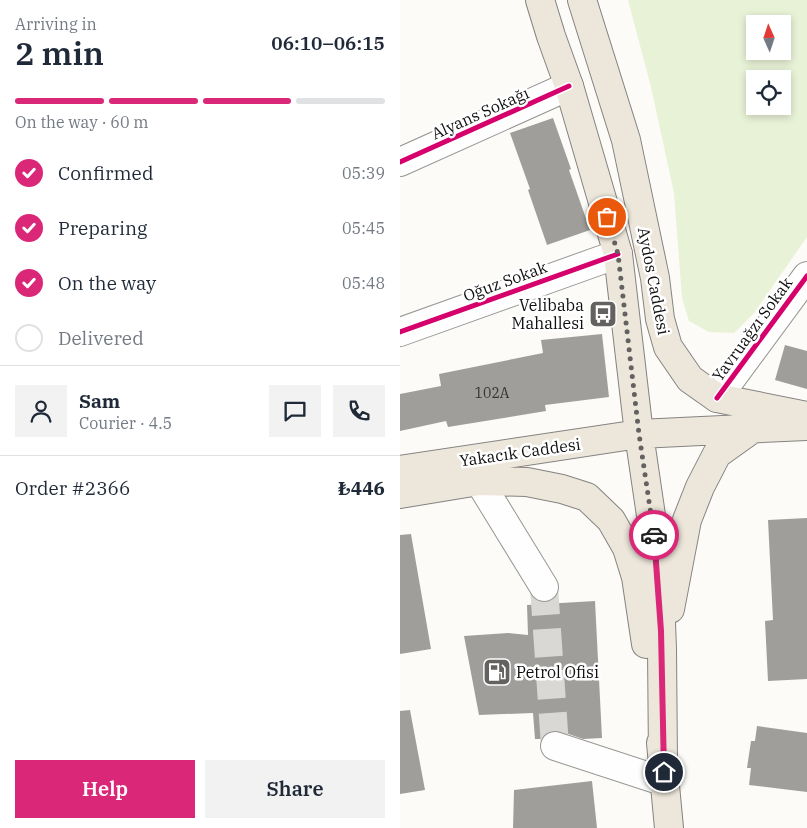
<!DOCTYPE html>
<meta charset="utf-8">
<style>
:root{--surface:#fff;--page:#f2f2f3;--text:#1f2937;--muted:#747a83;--line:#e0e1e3;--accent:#db2777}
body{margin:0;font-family:"IBM Plex Serif",serif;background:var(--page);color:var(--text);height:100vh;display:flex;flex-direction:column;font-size:19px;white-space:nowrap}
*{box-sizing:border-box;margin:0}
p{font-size:16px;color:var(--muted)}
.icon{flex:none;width:28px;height:28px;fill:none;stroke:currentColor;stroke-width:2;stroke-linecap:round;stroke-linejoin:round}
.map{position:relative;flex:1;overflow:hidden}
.side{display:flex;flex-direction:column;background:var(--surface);width:400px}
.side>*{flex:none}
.needle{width:32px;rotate:357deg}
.buttons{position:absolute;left:346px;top:15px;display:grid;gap:10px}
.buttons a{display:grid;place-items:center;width:45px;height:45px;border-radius:0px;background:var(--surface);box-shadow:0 2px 8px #0003;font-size:25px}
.pin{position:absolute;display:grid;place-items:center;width:42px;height:42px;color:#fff;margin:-21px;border:2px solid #fff;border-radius:50%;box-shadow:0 1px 5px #0007}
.courier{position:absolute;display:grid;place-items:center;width:50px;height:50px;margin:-25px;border:4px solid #db2777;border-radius:50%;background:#fff;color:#222;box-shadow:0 1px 6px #0007}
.summary em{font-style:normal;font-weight:600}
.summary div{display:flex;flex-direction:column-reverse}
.summary{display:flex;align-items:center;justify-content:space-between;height:85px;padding:0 15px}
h1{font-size:32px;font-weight:600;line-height:38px}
.bar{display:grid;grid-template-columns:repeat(4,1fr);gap:8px 5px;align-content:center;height:60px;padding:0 15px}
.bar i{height:6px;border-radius:4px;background:var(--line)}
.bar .active{background:var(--accent)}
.bar p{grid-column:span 4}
.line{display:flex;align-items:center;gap:12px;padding:0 15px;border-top:1px solid var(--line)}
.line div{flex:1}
.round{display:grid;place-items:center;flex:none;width:52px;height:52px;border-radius:0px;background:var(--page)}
ol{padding:0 15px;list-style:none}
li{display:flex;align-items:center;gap:15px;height:55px}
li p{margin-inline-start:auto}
li .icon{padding:5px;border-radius:50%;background:var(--accent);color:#fff;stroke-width:4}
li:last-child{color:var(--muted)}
li i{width:28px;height:28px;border:2px solid var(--line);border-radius:50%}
.button{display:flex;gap:10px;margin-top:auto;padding:10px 15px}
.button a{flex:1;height:58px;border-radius:0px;background:var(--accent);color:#fff;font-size:20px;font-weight:600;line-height:58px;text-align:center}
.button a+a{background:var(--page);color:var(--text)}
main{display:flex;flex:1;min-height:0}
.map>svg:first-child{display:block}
.green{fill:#e8f2d6;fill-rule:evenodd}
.building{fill:#a09e9b}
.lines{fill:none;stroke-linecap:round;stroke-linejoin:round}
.minor-tunnel{stroke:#d9d8d4;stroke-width:28;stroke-dasharray:28 14;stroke-linecap:butt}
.minor-casing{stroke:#969694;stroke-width:30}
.major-casing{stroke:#848381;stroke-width:30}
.minor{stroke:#fffefe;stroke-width:28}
.major{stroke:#ede7db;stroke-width:28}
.cycleway-casing{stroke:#fff;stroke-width:8}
.cycleway{stroke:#d6006c;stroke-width:5}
.done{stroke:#636261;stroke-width:5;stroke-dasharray:0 9}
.route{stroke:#db2777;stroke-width:6}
.labels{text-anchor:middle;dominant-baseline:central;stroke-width:5;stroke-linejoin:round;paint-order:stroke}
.number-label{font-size:14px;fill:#343433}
.street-label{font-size:16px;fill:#101010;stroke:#fff}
.poi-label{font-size:16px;fill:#101010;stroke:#fff;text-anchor:end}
</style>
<main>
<section class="side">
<div class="summary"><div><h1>2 min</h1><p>Arriving in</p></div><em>06:10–06:15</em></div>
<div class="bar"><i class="active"></i><i class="active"></i><i class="active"></i><i></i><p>On the way · 60 m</p></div>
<ol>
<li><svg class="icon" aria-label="check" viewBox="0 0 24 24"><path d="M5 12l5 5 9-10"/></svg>Confirmed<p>05:39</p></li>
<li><svg class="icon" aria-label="check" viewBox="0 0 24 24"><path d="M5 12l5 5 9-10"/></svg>Preparing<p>05:45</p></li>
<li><svg class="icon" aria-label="check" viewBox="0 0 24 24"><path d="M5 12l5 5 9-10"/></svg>On the way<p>05:48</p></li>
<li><i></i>Delivered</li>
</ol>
<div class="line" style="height:90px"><a class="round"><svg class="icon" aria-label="person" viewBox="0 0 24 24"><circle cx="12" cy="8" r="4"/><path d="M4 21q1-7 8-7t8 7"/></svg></a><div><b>Sam</b><p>Courier · 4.5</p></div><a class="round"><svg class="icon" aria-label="chat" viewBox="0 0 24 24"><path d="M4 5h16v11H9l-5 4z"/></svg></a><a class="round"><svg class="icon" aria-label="phone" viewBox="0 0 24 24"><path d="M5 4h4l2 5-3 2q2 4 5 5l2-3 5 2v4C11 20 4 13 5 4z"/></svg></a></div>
<div class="line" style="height:65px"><div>Order #2366</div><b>₺446</b></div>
<div class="button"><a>Help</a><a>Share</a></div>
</section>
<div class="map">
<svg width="407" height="828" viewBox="0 0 407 828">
<rect width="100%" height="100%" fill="#fcfbf7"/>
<path class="green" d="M228,0H407V237L354,313L334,333L309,332L289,321L282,298L274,193L251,87ZM355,24H382V51H355ZM355,79H382V106H355Z"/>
<path class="building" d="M153,118L171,169L169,170L190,230L147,245L128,190L130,189L110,133Z
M202,334L209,397L145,405L146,411L48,427L46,421L0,431V394L41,386L39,374L143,353L141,340Z
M385,345L407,351V389L375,380Z
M407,518V679L368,681L365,621L373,620L368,520Z
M11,534L31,649L0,654V535Z
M195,601L202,738L183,739L160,731H152L145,734L141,739H135L133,713L79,715L64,636L108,633L128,635L127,605Z
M10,710L25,790L0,794V711Z
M357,726L407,733V792L349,785L351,768H347L351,741H355Z
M192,781L197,828H113L114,790Z"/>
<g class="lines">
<path class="minor-tunnel" d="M144,587L155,746"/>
<defs>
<path id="minor" d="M0,162L169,86
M0,332L218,254
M317,398L407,276
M79,481L144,587
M155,746L265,782"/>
<path id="major" d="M140,0L151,36L169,86L218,254L239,434L253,529L260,597L262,648L263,762
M182,0L226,140L255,278L260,319L268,347L290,379L317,398L407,416
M0,470L239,434L406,426
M0,494L79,481L127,482L162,489L187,497L211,520L227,548L236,577L246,644
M270,609L287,520L300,487L317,454L352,429
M261,743L269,828"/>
</defs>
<use href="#minor" class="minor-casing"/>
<use href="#major" class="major-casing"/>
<use href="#minor" class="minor"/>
<use href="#major" class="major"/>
<defs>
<path id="cycleway" d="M0,162L169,86
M0,332L218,254
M317,398L407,276"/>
</defs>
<use href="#cycleway" class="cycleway-casing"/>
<use href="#cycleway" class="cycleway"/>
</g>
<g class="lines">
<path class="done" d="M207,217L218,254L239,434L254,535"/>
<path class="route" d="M254,535L261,631L264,772"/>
</g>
<defs>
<symbol id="bus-square" viewBox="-11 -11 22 22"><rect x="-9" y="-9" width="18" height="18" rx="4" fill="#636261" stroke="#fff"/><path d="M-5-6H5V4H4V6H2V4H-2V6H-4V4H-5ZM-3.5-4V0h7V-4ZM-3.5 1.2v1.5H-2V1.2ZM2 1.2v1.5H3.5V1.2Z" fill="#fff"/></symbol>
<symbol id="fuel-square" viewBox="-11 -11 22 22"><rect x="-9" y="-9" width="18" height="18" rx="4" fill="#636261" stroke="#fff"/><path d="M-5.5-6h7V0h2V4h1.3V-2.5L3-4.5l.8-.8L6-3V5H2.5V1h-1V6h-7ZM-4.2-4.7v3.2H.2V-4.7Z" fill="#fff"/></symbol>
</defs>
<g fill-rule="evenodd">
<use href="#bus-square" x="187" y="298" width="32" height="32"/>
<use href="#fuel-square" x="81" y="656" width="32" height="32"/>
</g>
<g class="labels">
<g class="number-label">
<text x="92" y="393">102A</text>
</g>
<g class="street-label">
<text transform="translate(80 113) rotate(-24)">Alyans Sokağı</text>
<text transform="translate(105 281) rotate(-20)">Oğuz Sokak</text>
<text transform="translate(254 281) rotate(79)">Aydos Caddesi</text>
<text transform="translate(352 329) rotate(-54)">Yavruağzı Sokak</text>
<text transform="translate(120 452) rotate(-8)">Yakacık Caddesi</text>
</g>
<g class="poi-label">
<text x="184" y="305">Velibaba<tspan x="184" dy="18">Mahallesi</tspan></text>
<text x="116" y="672" text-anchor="start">Petrol Ofisi</text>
</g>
</g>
</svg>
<div class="buttons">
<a><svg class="needle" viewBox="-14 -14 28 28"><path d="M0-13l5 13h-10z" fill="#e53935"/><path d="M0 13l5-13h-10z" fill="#747a83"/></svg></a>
<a><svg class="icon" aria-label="locate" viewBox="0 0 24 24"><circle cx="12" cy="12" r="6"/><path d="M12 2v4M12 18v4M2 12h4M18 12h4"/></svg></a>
</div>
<div class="pin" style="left:207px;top:217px;background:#ea580c"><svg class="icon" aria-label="bag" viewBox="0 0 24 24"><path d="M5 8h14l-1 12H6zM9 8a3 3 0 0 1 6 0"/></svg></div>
<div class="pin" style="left:264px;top:772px;background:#1f2937"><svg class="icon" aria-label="home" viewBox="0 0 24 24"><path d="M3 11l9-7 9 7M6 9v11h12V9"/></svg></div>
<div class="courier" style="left:254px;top:535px"><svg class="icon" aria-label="car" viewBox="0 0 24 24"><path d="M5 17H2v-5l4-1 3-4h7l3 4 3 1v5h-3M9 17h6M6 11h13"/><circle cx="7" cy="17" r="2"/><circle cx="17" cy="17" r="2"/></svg></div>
</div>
</main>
